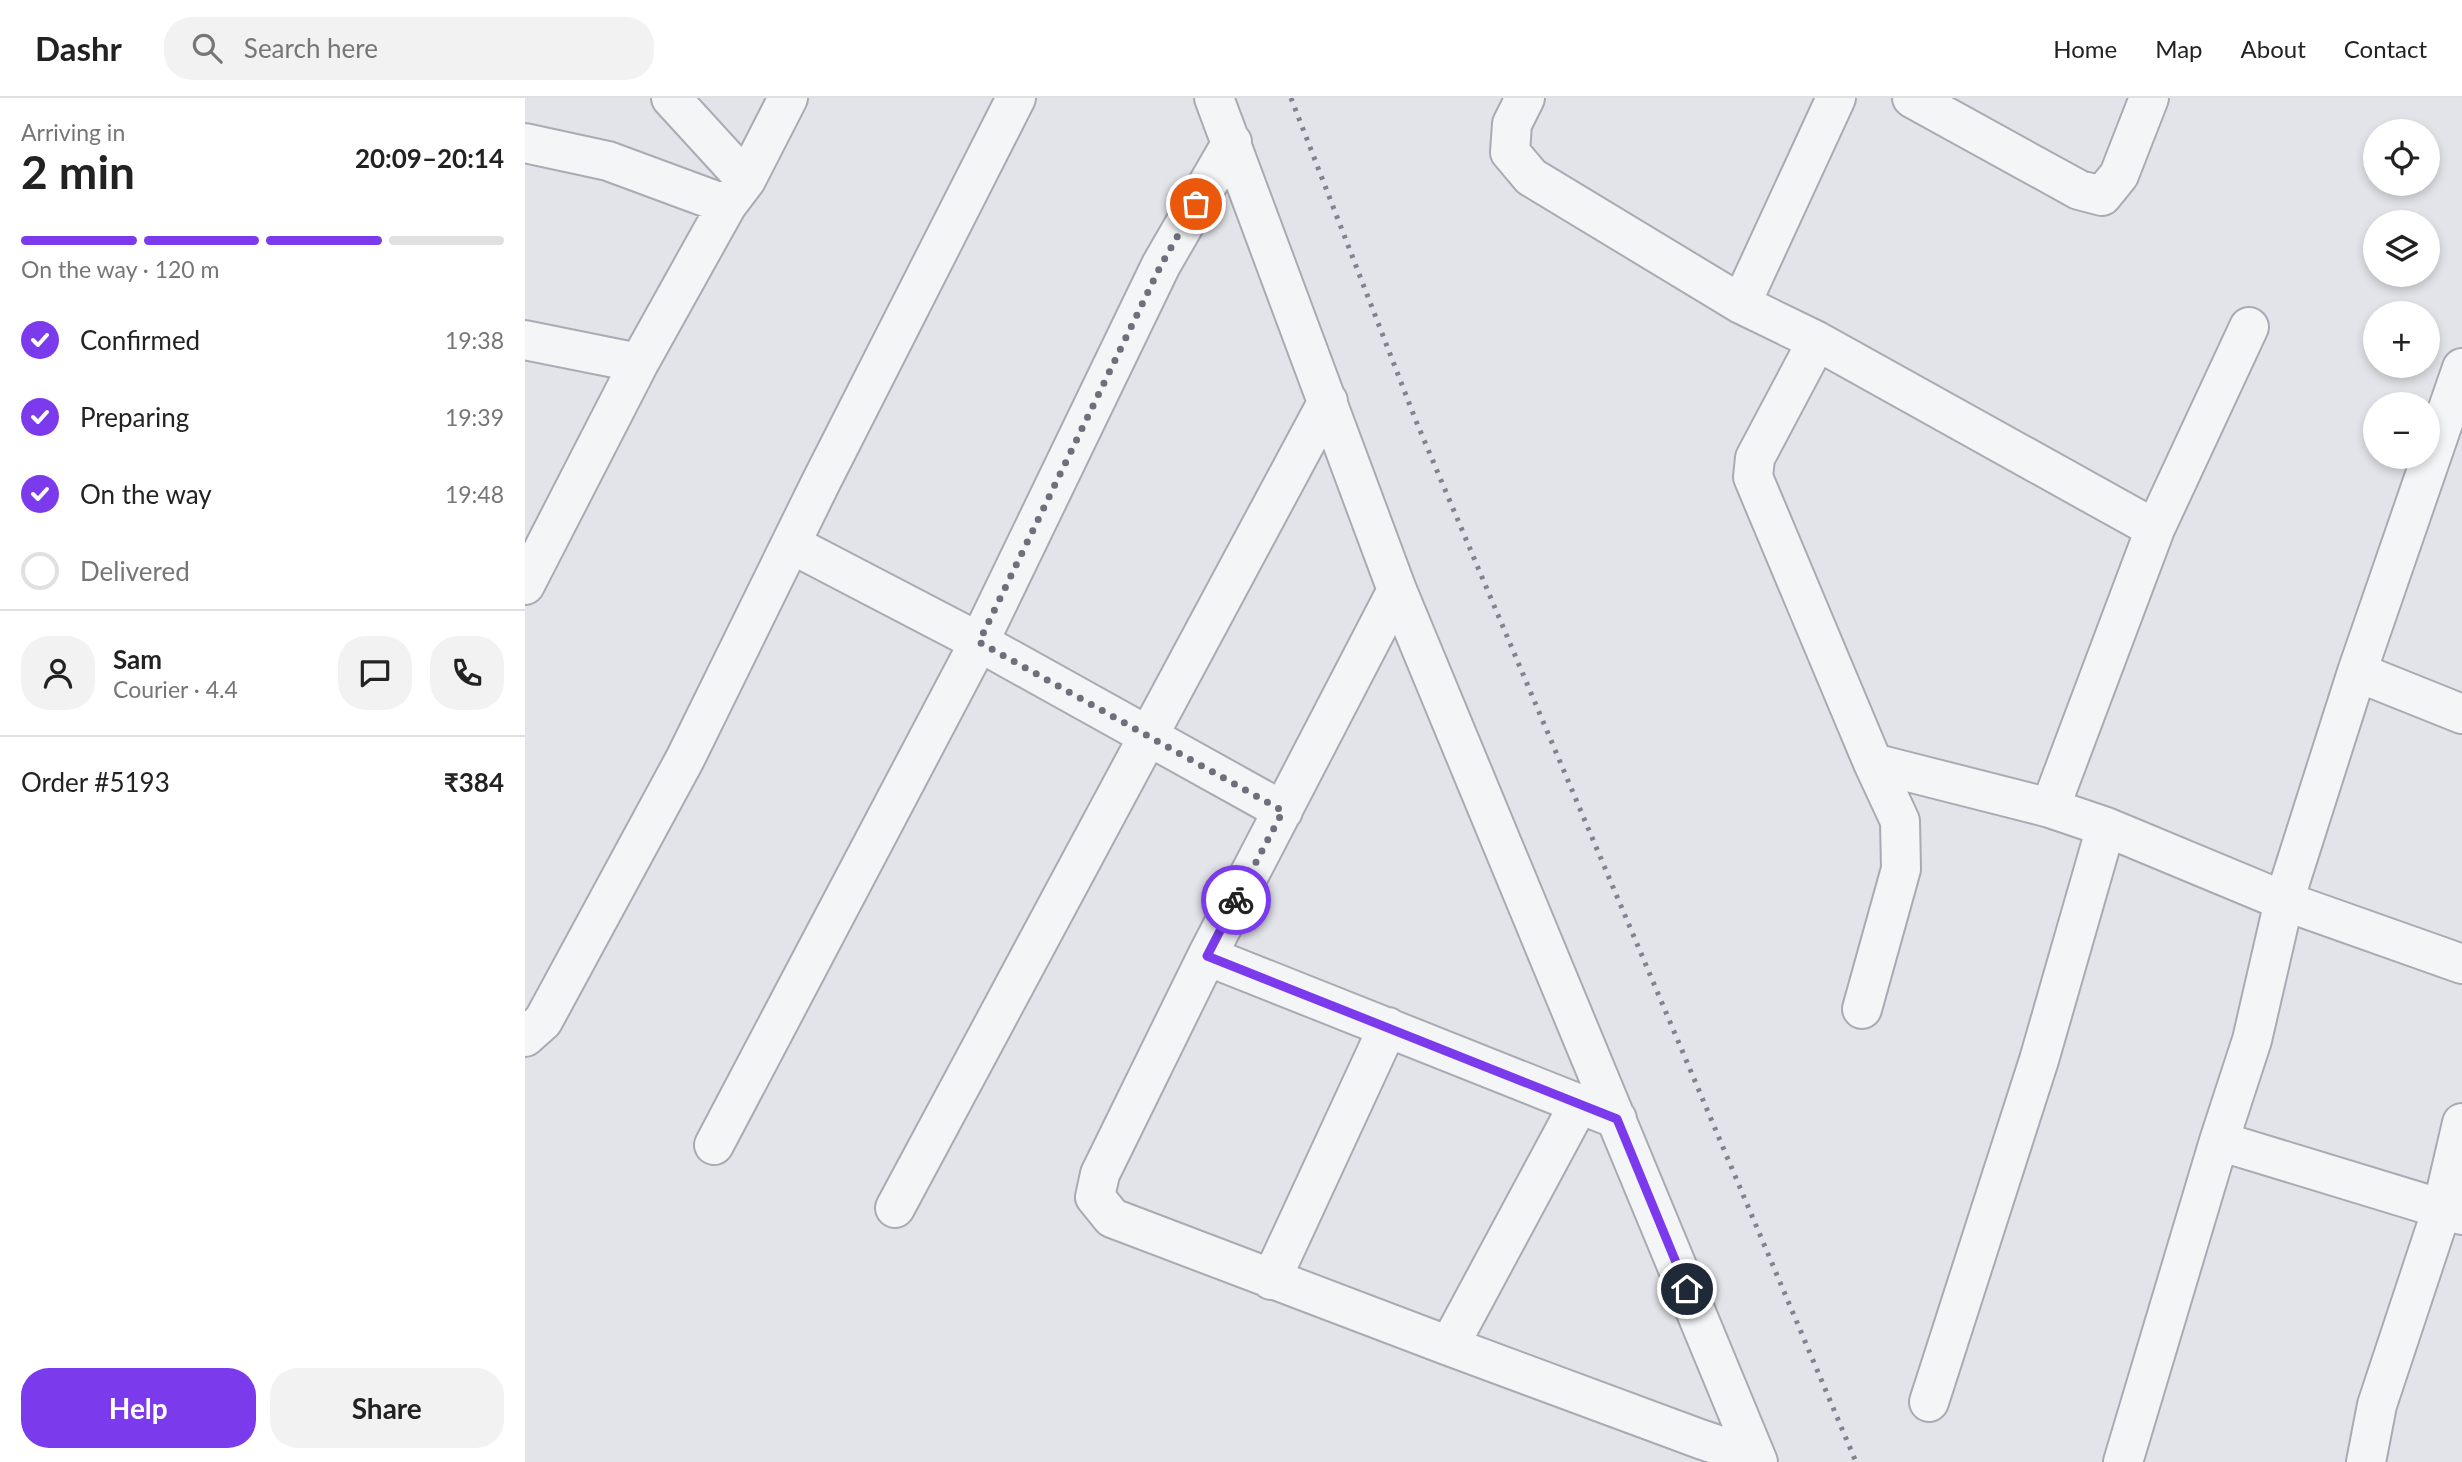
<!DOCTYPE html>
<meta charset="utf-8">
<style>
:root{--surface:#fff;--page:#f2f2f2;--text:#222;--muted:#767676;--line:#e0e0e0;--accent:#7c3aed}
body{margin:0;font-family:Lato,sans-serif;background:var(--page);color:var(--text);height:100vh;display:flex;flex-direction:column;font-size:26px;white-space:nowrap}
*{box-sizing:border-box;margin:0}
p{font-size:23px;color:var(--muted)}
.icon{flex:none;width:38px;height:38px;fill:none;stroke:currentColor;stroke-width:2;stroke-linecap:round;stroke-linejoin:round}
.map{position:relative;flex:1;overflow:hidden}
.details{display:flex;flex-direction:column;background:var(--surface);width:525px}
.details>*{flex:none}
.controls{position:absolute;left:1838px;top:21px;display:grid;gap:14px}
.controls a{display:grid;place-items:center;width:77px;height:77px;border-radius:50%;background:var(--surface);box-shadow:0 4px 10px #0003;font-size:35px}
.pin{position:absolute;display:grid;place-items:center;width:60px;height:60px;color:#fff;margin:-30px;border:4px solid #fff;border-radius:50%;box-shadow:0 2px 7px #0007}
.courier{position:absolute;display:grid;place-items:center;width:70px;height:70px;margin:-35px;border:5px solid #7c3aed;border-radius:50%;background:#fff;color:#222;box-shadow:0 2px 9px #0007}
.summary em{font-style:normal;font-weight:700}
.summary div{display:flex;flex-direction:column-reverse}
.summary{display:flex;align-items:center;justify-content:space-between;height:119px;padding:0 21px}
h1{font-size:46px;font-weight:700;line-height:52px}
.bar{display:grid;grid-template-columns:repeat(4,1fr);gap:10px 7px;align-content:center;height:84px;padding:0 21px}
.bar i{height:9px;border-radius:5px;background:var(--line)}
.bar .selected{background:var(--accent)}
.bar p{grid-column:span 4}
.line{display:flex;align-items:center;gap:18px;padding:0 21px;border-top:2px solid var(--line)}
.line div{flex:1}
.round{display:grid;place-items:center;flex:none;width:74px;height:74px;border-radius:28px;background:var(--page)}
ol{padding:0 21px;list-style:none}
li{display:flex;align-items:center;gap:21px;height:77px}
li p{margin-inline-start:auto}
li .icon{padding:7px;border-radius:50%;background:var(--accent);color:#fff;stroke-width:4}
li:last-child{color:var(--muted)}
li i{width:38px;height:38px;border:4px solid var(--line);border-radius:50%}
.action{display:flex;gap:14px;margin-top:auto;padding:14px 21px}
.action a{flex:1;height:80px;border-radius:28px;background:var(--accent);color:#fff;font-size:28px;font-weight:700;line-height:80px;text-align:center}
.action a+a{background:var(--page);color:var(--text)}
header{display:flex;align-items:center;gap:42px;box-sizing:border-box;height:98px;padding:0 35px;background:var(--surface);border-bottom:2px solid var(--line)}
header strong{font-size:33px}
nav{display:flex;gap:38px;margin-inline-start:auto;font-size:24px}
.search{width:490px;height:63px;background:var(--page);display:flex;align-items:center;gap:18px;box-sizing:border-box;padding:0 24px;border-radius:28px;color:var(--muted);font-size:26px}
main{display:flex;flex:1;min-height:0}
.map>svg:first-child{display:block}
.lines{fill:none;stroke-linecap:round;stroke-linejoin:round}
.minor-casing{stroke:#a8abb3;stroke-width:42}
.minor{stroke:#f4f5f7;stroke-width:38}
.rail{stroke:#7d8391;stroke-width:5;stroke-dasharray:3.5 7;stroke-linecap:butt}
.done{stroke:#6c707a;stroke-width:7;stroke-dasharray:0 12.6}
.route{stroke:#7c3aed;stroke-width:9}
</style>
<header>
<strong>Dashr</strong>
<div class="search"><svg class="icon" aria-label="search" viewBox="0 0 24 24"><circle cx="10" cy="10" r="6"/><path d="M15 15l6 6"/></svg>Search here</div>
<nav><a>Home</a><a>Map</a><a>About</a><a>Contact</a></nav>
</header>
<main>
<section class="details">
<div class="summary"><div><h1>2 min</h1><p>Arriving in</p></div><em>20:09–20:14</em></div>
<div class="bar"><i class="selected"></i><i class="selected"></i><i class="selected"></i><i></i><p>On the way · 120 m</p></div>
<ol>
<li><svg class="icon" aria-label="check" viewBox="0 0 24 24"><path d="M5 12l5 5 9-10"/></svg>Confirmed<p>19:38</p></li>
<li><svg class="icon" aria-label="check" viewBox="0 0 24 24"><path d="M5 12l5 5 9-10"/></svg>Preparing<p>19:39</p></li>
<li><svg class="icon" aria-label="check" viewBox="0 0 24 24"><path d="M5 12l5 5 9-10"/></svg>On the way<p>19:48</p></li>
<li><i></i>Delivered</li>
</ol>
<div class="line" style="height:126px"><a class="round"><svg class="icon" aria-label="person" viewBox="0 0 24 24"><circle cx="12" cy="8" r="4"/><path d="M4 21q1-7 8-7t8 7"/></svg></a><div><b>Sam</b><p>Courier · 4.4</p></div><a class="round"><svg class="icon" aria-label="chat" viewBox="0 0 24 24"><path d="M4 5h16v11H9l-5 4z"/></svg></a><a class="round"><svg class="icon" aria-label="phone" viewBox="0 0 24 24"><path d="M5 4h4l2 5-3 2q2 4 5 5l2-3 5 2v4C11 20 4 13 5 4z"/></svg></a></div>
<div class="line" style="height:91px"><div>Order #5193</div><b>₹384</b></div>
<div class="action"><a>Help</a><a>Share</a></div>
</section>
<div class="map">
<svg width="1937" height="1364" viewBox="0 0 1937 1364">
<rect width="100%" height="100%" fill="#e2e4e9"/>
<g class="lines">
<defs>
<path id="minor" d="M146,0L221,82
M689,0L872,492L1233,1364
M1000,0L987,26L985,54L1006,79L1216,206L1292,243L1630,431
M1387,0L1554,92L1577,98L1594,77L1624,0
M0,45L83,63L202,107
M1216,206L1311,0
M0,242L114,265
M1292,243L1230,360L1228,379L1348,665L1375,723L1376,771L1337,911
M266,446L454,544L758,713
M0,487L114,265L202,107L221,82L263,0
M872,492L682,858L575,1076L570,1099L587,1120L924,1248L1175,1341L1231,1360
M1832,574L1937,616
M1348,665L1525,710L1581,729L1759,803L1937,866
M1525,710L1630,431L1724,229
M682,858L1092,1021
M0,939L18,923L160,661L295,386L491,0
M1694,1043L1937,1117
M189,1047L454,544L636,167L707,44
M370,1110L803,303
M746,1182L863,929
M924,1248L1054,1006
M1404,1304L1514,962L1581,729
M1598,1364L1694,1043L1727,942L1759,803L1832,574L1937,270
M1841,1364L1852,1307L1917,1111L1937,1025"/>
</defs>
<use href="#minor" class="minor-casing"/>
<use href="#minor" class="minor"/>
<path class="rail" d="M766,0L891,323L1331,1364"/>
</g>
<g class="lines">
<path class="done" d="M671,106L636,167L454,544L758,713L711,802"/>
<path class="route" d="M711,802L682,858L1092,1021L1162,1191"/>
</g>
</svg>
<div class="controls">
<a><svg class="icon" aria-label="locate" viewBox="0 0 24 24"><circle cx="12" cy="12" r="6"/><path d="M12 2v4M12 18v4M2 12h4M18 12h4"/></svg></a>
<a><svg class="icon" aria-label="layers" viewBox="0 0 24 24"><path d="M12 4l9 5-9 5-9-5zM3 14l9 5 9-5"/></svg></a>
<a>+</a>
<a>−</a>
</div>
<div class="pin" style="left:671px;top:106px;background:#ea580c"><svg class="icon" aria-label="bag" viewBox="0 0 24 24"><path d="M5 8h14l-1 12H6zM9 8a3 3 0 0 1 6 0"/></svg></div>
<div class="pin" style="left:1162px;top:1191px;background:#1f2937"><svg class="icon" aria-label="home" viewBox="0 0 24 24"><path d="M3 11l9-7 9 7M6 9v11h12V9"/></svg></div>
<div class="courier" style="left:711px;top:802px"><svg class="icon" aria-label="bike" viewBox="0 0 24 24"><circle cx="6" cy="16" r="4"/><circle cx="18" cy="16" r="4"/><path d="M6 16l4-8h5l3 8M10 8l3 8H6M13 5h3"/></svg></div>
</div>
</main>
